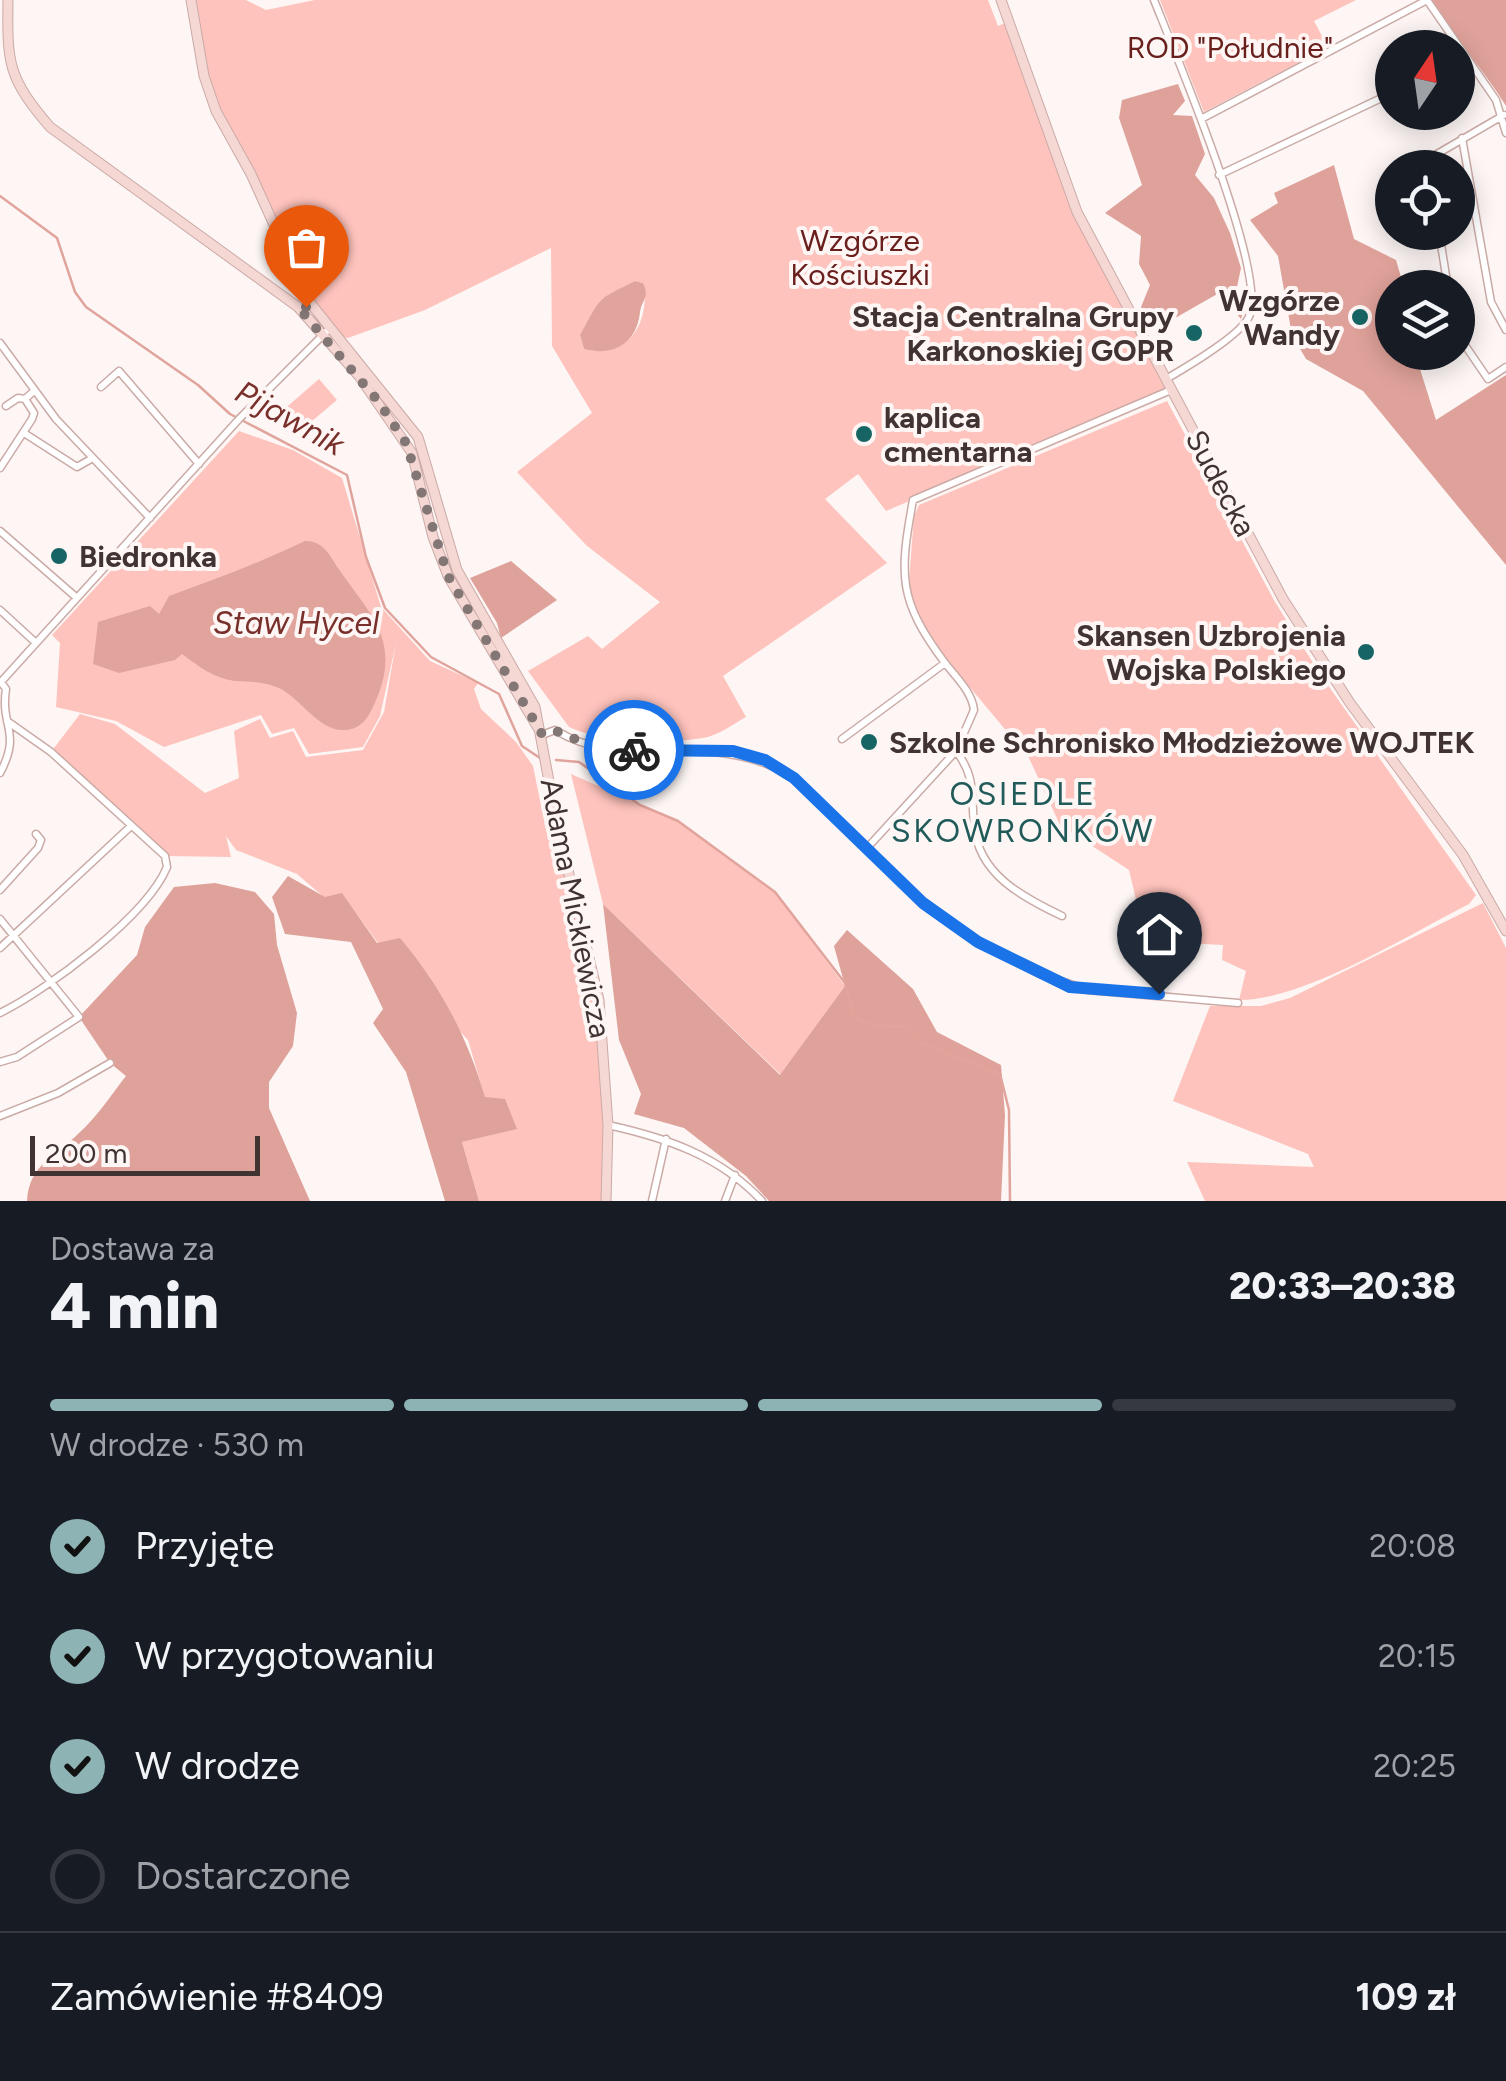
<!DOCTYPE html>
<html lang="pl">
<meta charset="utf-8">
<style>
:root{--surface:#171b24;--page:#242831;--text:#f1f3f6;--muted:#9ea1a6;--line:#363941;--accent:#8eb3b4}
body{margin:0;font-family:Figtree,sans-serif;background:var(--page);color:var(--text);height:100vh;display:flex;flex-direction:column;font-size:38px;white-space:nowrap}
*{box-sizing:border-box;margin:0}
p{font-size:32px;color:var(--muted)}
.icon{flex:none;width:55px;height:55px;fill:none;stroke:currentColor;stroke-width:2;stroke-linecap:round;stroke-linejoin:round}
.map{position:relative;height:1201px;overflow:hidden}
.side{display:flex;flex-direction:column;background:var(--surface);flex:1}
.side>*{flex:none}
.needle{width:65px;rotate:13deg}
.controls{position:absolute;left:1375px;top:30px;display:grid;gap:20px}
.controls a{display:grid;place-items:center;width:100px;height:100px;border-radius:50%;background:var(--surface);box-shadow:0 5px 25px #0003;font-size:50px}
.scale{position:absolute;left:30px;bottom:25px;width:230px;box-sizing:border-box;padding-left:10px;border:5px solid #413332;border-top:0;font-size:28px;line-height:35px;white-space:nowrap;color:#413332;-webkit-text-stroke:8px #fdf6f5;paint-order:stroke}
.pin{position:absolute;display:grid;place-items:center;width:85px;height:85px;color:#fff;margin:-102px -42px;border-radius:50% 50% 50% 0;rotate:-45deg;box-shadow:0 0 10px #0007}
.pin .icon{rotate:45deg}
.courier{position:absolute;display:grid;place-items:center;width:100px;height:100px;margin:-50px;border:8px solid #1a73e8;border-radius:50%;background:#fff;color:#222;box-shadow:0 2px 12px #0007}
.headline em{font-style:normal;font-weight:800}
.headline div{display:flex;flex-direction:column-reverse}
.headline{display:flex;align-items:center;justify-content:space-between;height:170px;padding:0 50px}
h1{font-size:65px;font-weight:800;line-height:75px}
.bar{display:grid;grid-template-columns:repeat(4,1fr);gap:15px 10px;align-content:center;height:120px;padding:0 50px}
.bar i{height:12px;border-radius:8px;background:var(--line)}
.bar .selected{background:var(--accent)}
.bar p{grid-column:span 4}
.line{display:flex;align-items:center;gap:25px;padding:0 50px;border-top:2px solid var(--line)}
.line div{flex:1}
ol{padding:0 50px;list-style:none}
li{display:flex;align-items:center;gap:30px;height:110px}
li p{margin-inline-start:auto}
li .icon{padding:10px;border-radius:50%;background:var(--accent);color:#111;stroke-width:4}
li:last-child{color:var(--muted)}
li i{width:55px;height:55px;border:5px solid var(--line);border-radius:50%}
.map>svg:first-child{display:block}
.green{fill:#fec3bc;fill-rule:evenodd}
.forest{fill:#dfa29a}
.water{fill:#e1a49c}
.lines{fill:none;stroke-linecap:round;stroke-linejoin:round}
.stream{stroke:#e1a49c;stroke-width:2.5}
.street-casing{stroke:#cbaaa6;stroke-width:9}
.secondary-casing{stroke:#cbaaa6;stroke-width:11}
.street{stroke:#fff;stroke-width:6}
.secondary{stroke:#f5d7d4;stroke-width:9}
.done{stroke:#837776;stroke-width:10;stroke-dasharray:0 18}
.route{stroke:#1a73e8;stroke-width:12}
.poi-dot{fill:#166564;stroke:#fdf6f5;stroke-width:4}
.labels{text-anchor:middle;dominant-baseline:central;stroke-width:8;stroke-linejoin:round;paint-order:stroke}
.park-label{font-size:30px;fill:#69201d;stroke:#fdf6f5}
.poi-label{font-size:30px;font-weight:bold;fill:#413332;stroke:#fdf6f5;text-anchor:end}
.street-label{font-size:30px;fill:#413332;stroke:#fdf6f5}
.water-label{font-size:32px;font-style:italic;fill:#792f2a;stroke:#fdf6f5}
.neighbourhood-label{font-size:32px;letter-spacing:2.5px;fill:#205b5a;stroke:#fdf6f5}
</style>
<div class="map">
<svg width="1506" height="1201" viewBox="0 0 1506 1201">
<rect width="100%" height="100%" fill="#fdf6f5"/>
<path class="green" d="M191,0H246L266,10L315,0H988L998,26L1008,22L1059,171L1171,390L886,511L858,474L825,499L887,563L723,676L746,717C733,724 718,736 703,738C664,744 605,744 569,727L528,671L588,636L602,649L660,602L587,546L517,472L592,413L552,346L551,248L425,310L348,338L338,336L315,302L216,111ZM635,281L643,283C651,321 629,360 584,349L580,335C600,300 599,299 635,281Z
M1160,0H1356L1314,21L1328,47L1204,112Z
M319,379L337,400L299,432L281,412Z
M1167,401L1275,602L1320,674L1476,895L1469,904C1408,935 1305,1000 1239,1000L1246,971L1222,960L1223,945L1185,943L1176,913L1141,921L1129,870L1060,825L1029,758L947,660L918,615L908,594L914,516L919,505Z
M239,431L293,450L342,478L381,607L430,661L478,683L474,689L481,709L516,742L533,766L546,830L577,900L604,1049L606,1201H479L462,1142L516,1129L485,1098L468,1040L378,943L342,894L325,898L297,874L236,850L226,836L231,857L165,856L51,752L80,714L115,724L205,793L239,778L234,731L260,719L270,738L293,731L306,757L363,750L384,712L396,643L380,716L363,747L309,754L294,728L272,734L261,715L164,747L116,721L56,707L60,643L52,635Z
M571,774L678,821L775,892L845,986L781,1075L603,904Z
M1483,903L1506,948V1201H1205L1187,1162L1314,1167L1308,1154L1173,1101L1210,1006H1261L1290,998Z"/>
<path class="forest" d="M1427,0H1506V106C1482,67 1454,37 1427,0Z
M1178,84L1185,101L1173,115L1192,116L1205,154L1195,175L1214,198L1230,233L1241,268L1237,287L1245,306L1241,319L1219,293L1170,321L1151,325L1141,307L1150,285L1139,264L1141,236L1105,213L1142,185L1119,118L1122,100Z
M1334,165L1354,239L1396,260L1401,277L1397,287L1392,288V352L1415,353L1436,420L1506,375V565L1363,391L1306,359L1292,335L1278,256L1250,220L1278,203L1274,193Z
M511,561L557,600L501,638L497,623L470,578Z
M288,876L325,897L342,893L377,943L400,938C441,987 467,1036 485,1097L505,1099L517,1129L462,1142L479,1201H445L406,1072L373,1023L383,1009L351,942L285,934L272,897Z
M215,883L255,892L274,914L277,945L297,1013L293,1046L269,1082V1108L310,1201H27C29,1164 56,1156 79,1133C97,1117 111,1095 126,1076L110,1063L79,1017L137,955L145,927L174,887Z
M603,904L780,1075L845,986L834,946L847,930L913,989L937,1032L1001,1065L1005,1115L1001,1201H769L746,1176L684,1128L634,1114L641,1094L619,1040Z"/>
<path class="water" d="M635,281L643,283C650,298 642,299 640,312C637,342 615,357 584,349L580,335C602,296 595,301 635,281Z
M305,541C323,541 329,554 338,568C373,619 405,643 371,711C365,723 356,731 341,730C318,729 300,698 279,688C262,681 252,682 235,681C213,678 198,666 182,654L175,660L119,673L93,664L98,622L150,606L159,614L169,596C216,579 259,563 305,541Z"/>
<g class="lines">
<path class="stream" d="M0,196L57,238L75,292L86,307L198,385L230,414L347,475L366,557L385,608L431,657L499,694L522,746L540,758
M556,760L579,762L640,805L678,821L775,892L845,983L854,1017L872,1025L906,1027L920,1043L1000,1074L1009,1110L1010,1201"/>
<defs>
<path id="street" d="M1154,0C1176,55 1265,267 1250,314C1245,333 1185,368 1166,379
M1201,119L1427,0L1496,100L1506,133
M1462,138L1491,302L1506,330
M1413,168L1504,115
M1219,175L1392,93
M1392,179L1384,184L1392,200
M1439,232L1448,288
M1458,335L1488,379L1506,367
M0,343L56,419L150,518
M101,387L119,371L199,464
M6,406L18,398L25,399
M24,433L77,467L91,459
M0,468L32,419L34,413L25,399L34,391
M0,531L77,598
M0,610L36,643
M0,683L240,418L330,328
M542,735L555,730C630,776 711,725 794,778L923,903L978,942L1040,974L1088,990L1238,1003
M842,739L945,663
M956,751C976,777 971,794 974,825C978,874 1022,897 1062,916
M0,773C22,732 0,727 6,689L1,682
M868,847L956,751L974,710C972,692 956,677 945,663C898,600 899,576 913,500L1171,390
M0,890L38,848L41,840L36,834
M0,919L79,1017L17,1057L0,1062
M0,948L131,826
M0,1013C47,990 147,916 167,867L165,856L51,752L7,721
M0,1116L58,1093L110,1063
M608,1125C667,1138 720,1156 762,1201
M652,1201L666,1139
M725,1201L735,1175"/>
<path id="secondary" d="M8,0C7,64 8,78 50,127L298,307L359,376L412,453L433,537L448,576L538,728
M191,0L204,76L216,111L251,174L308,300L418,437L457,570L535,707L557,824L599,1000L608,1125L606,1201
M1001,0L1077,212L1283,599L1350,703L1463,855L1506,931"/>
</defs>
<use href="#street" class="street-casing"/>
<use href="#secondary" class="secondary-casing"/>
<use href="#street" class="street"/>
<use href="#secondary" class="secondary"/>
</g>
<g class="lines">
<path class="done" d="M306,307H298L378,401L406,443L448,576L542,734L554,730L591,746L634,750"/>
<path class="route" d="M634,750L733,751L765,760L794,778L923,903L978,942L1070,987L1159,994"/>
</g>
<g class="poi-dot">
<circle cx="1360" cy="317" r="10"/>
<circle cx="1194" cy="333" r="10"/>
<circle cx="864" cy="434" r="10"/>
<circle cx="59" cy="556" r="10"/>
<circle cx="1366" cy="652" r="10"/>
<circle cx="869" cy="742" r="10"/>
</g>
<g class="labels">
<g class="park-label">
<text x="1230" y="47">ROD "Południe"</text>
<text x="860" y="240">Wzgórze<tspan x="860" dy="34">Kościuszki</tspan></text>
</g>
<g class="poi-label">
<text x="1340" y="300">Wzgórze<tspan x="1340" dy="34">Wandy</tspan></text>
<text x="1174" y="316">Stacja Centralna Grupy<tspan x="1174" dy="34">Karkonoskiej GOPR</tspan></text>
<text x="884" y="417" text-anchor="start">kaplica<tspan x="884" dy="34">cmentarna</tspan></text>
<text x="79" y="556" text-anchor="start">Biedronka</text>
<text x="1346" y="635">Skansen Uzbrojenia<tspan x="1346" dy="34">Wojska Polskiego</tspan></text>
<text x="889" y="742" text-anchor="start">Szkolne Schronisko Młodzieżowe WOJTEK</text>
</g>
<g class="street-label">
<text transform="translate(1221 483) rotate(62)">Sudecka</text>
<text transform="translate(576 908) rotate(79)">Adama Mickiewicza</text>
</g>
<g class="water-label">
<text transform="translate(290 418) rotate(29)">Pijawnik</text>
<text x="296" y="623">Staw Hycel</text>
</g>
<g class="neighbourhood-label">
<text x="1023" y="794">OSIEDLE<tspan x="1023" dy="37">SKOWRONKÓW</tspan></text>
</g>
</g>
</svg>
<div class="controls">
<a><svg class="needle" viewBox="-14 -14 28 28"><path d="M0-13l5 13h-10z" fill="#e53935"/><path d="M0 13l5-13h-10z" fill="#9ea1a6"/></svg></a>
<a><svg class="icon" aria-label="locate" viewBox="0 0 24 24"><circle cx="12" cy="12" r="6"/><path d="M12 2v4M12 18v4M2 12h4M18 12h4"/></svg></a>
<a><svg class="icon" aria-label="layers" viewBox="0 0 24 24"><path d="M12 4l9 5-9 5-9-5zM3 14l9 5 9-5"/></svg></a>
</div>
<div class="scale">200 m</div>
<div class="pin" style="left:306px;top:307px;background:#ea580c"><svg class="icon" aria-label="bag" viewBox="0 0 24 24"><path d="M5 8h14l-1 12H6zM9 8a3 3 0 0 1 6 0"/></svg></div>
<div class="pin" style="left:1159px;top:994px;background:#1f2937"><svg class="icon" aria-label="home" viewBox="0 0 24 24"><path d="M3 11l9-7 9 7M6 9v11h12V9"/></svg></div>
<div class="courier" style="left:634px;top:750px"><svg class="icon" aria-label="bike" viewBox="0 0 24 24"><circle cx="6" cy="16" r="4"/><circle cx="18" cy="16" r="4"/><path d="M6 16l4-8h5l3 8M10 8l3 8H6M13 5h3"/></svg></div>
</div>
<section class="side">
<div class="headline"><div><h1>4 min</h1><p>Dostawa za</p></div><em>20:33–20:38</em></div>
<div class="bar"><i class="selected"></i><i class="selected"></i><i class="selected"></i><i></i><p>W drodze · 530 m</p></div>
<ol>
<li><svg class="icon" aria-label="check" viewBox="0 0 24 24"><path d="M5 12l5 5 9-10"/></svg>Przyjęte<p>20:08</p></li>
<li><svg class="icon" aria-label="check" viewBox="0 0 24 24"><path d="M5 12l5 5 9-10"/></svg>W przygotowaniu<p>20:15</p></li>
<li><svg class="icon" aria-label="check" viewBox="0 0 24 24"><path d="M5 12l5 5 9-10"/></svg>W drodze<p>20:25</p></li>
<li><i></i>Dostarczone</li>
</ol>
<div class="line" style="height:130px"><div>Zamówienie #8409</div><b>109 zł</b></div>
</section>
